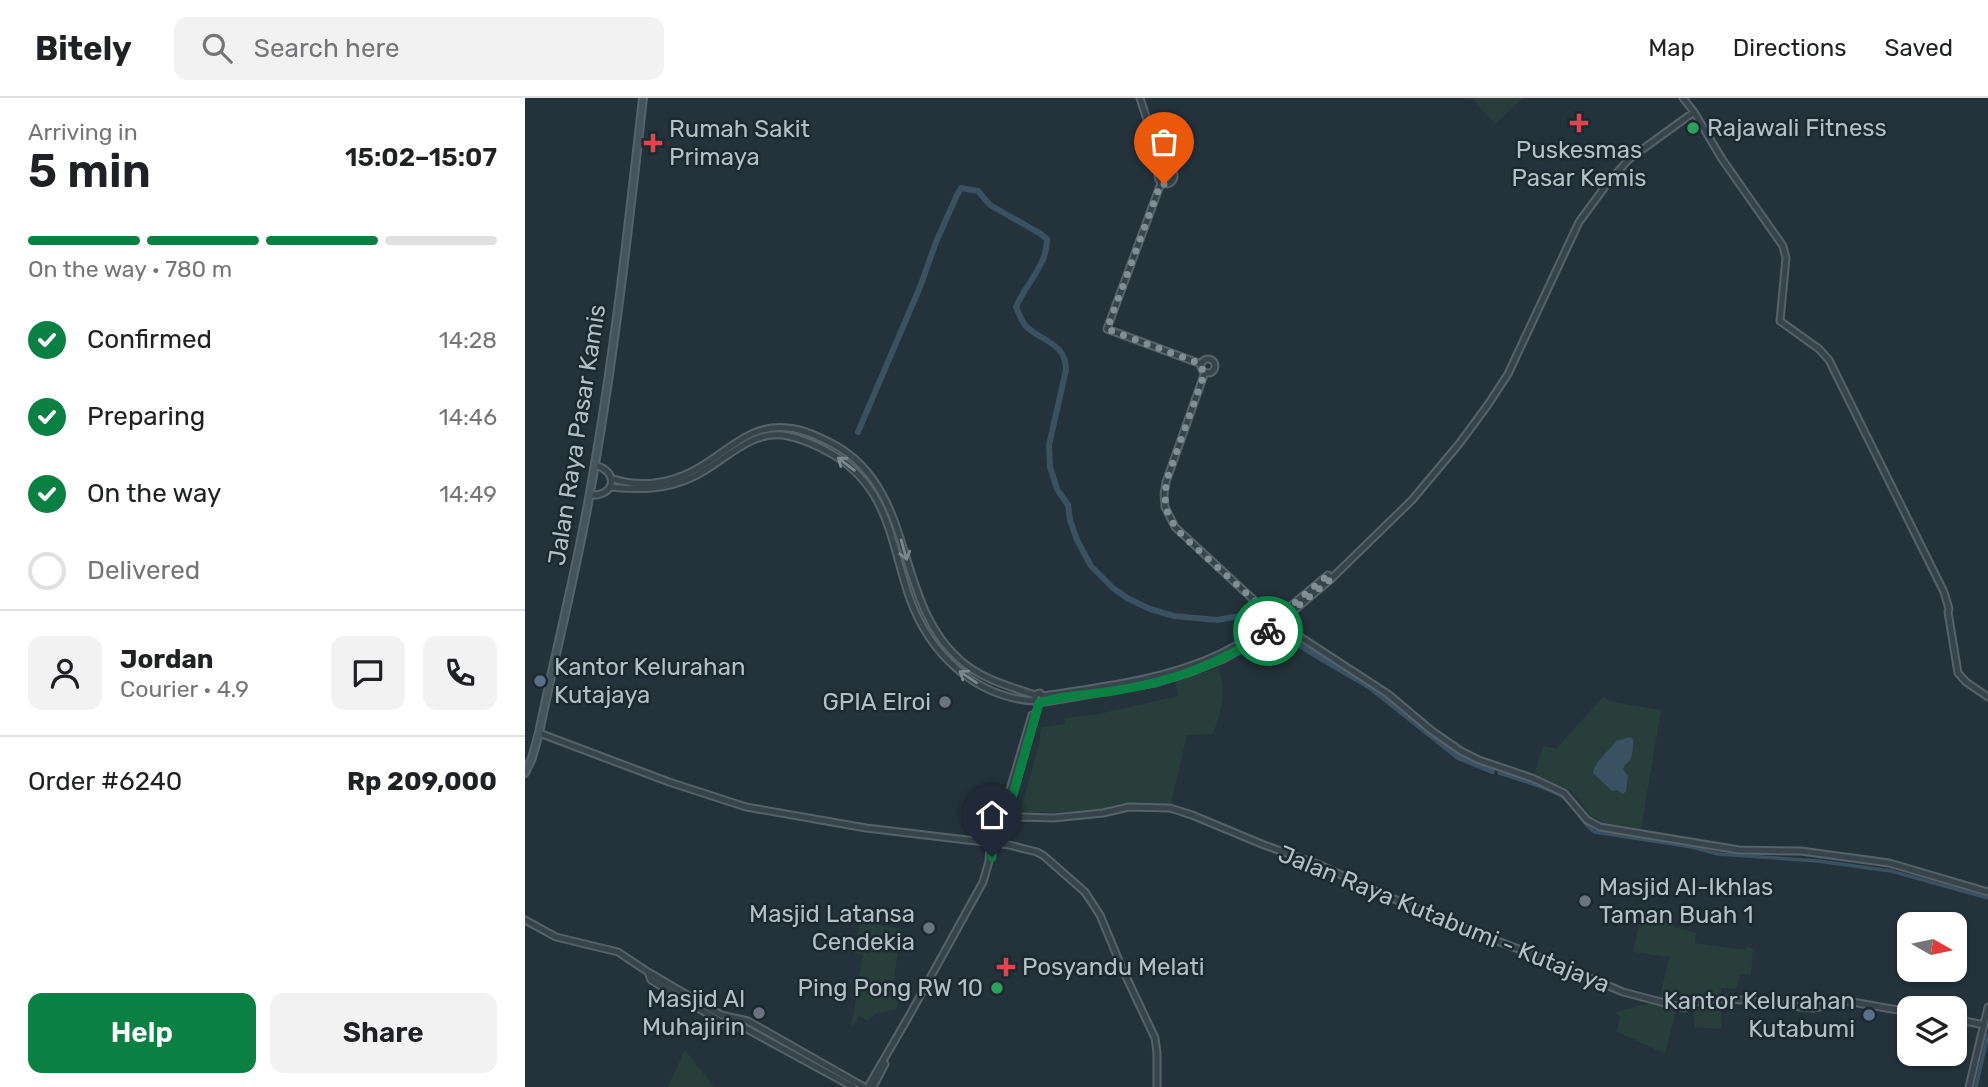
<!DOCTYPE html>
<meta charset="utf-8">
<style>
:root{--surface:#fff;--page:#f2f2f2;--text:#202124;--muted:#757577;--line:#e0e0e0;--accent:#0b8043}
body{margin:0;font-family:Rubik,sans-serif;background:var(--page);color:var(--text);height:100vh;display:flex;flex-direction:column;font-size:26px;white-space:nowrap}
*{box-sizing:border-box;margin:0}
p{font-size:23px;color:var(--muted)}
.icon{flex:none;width:38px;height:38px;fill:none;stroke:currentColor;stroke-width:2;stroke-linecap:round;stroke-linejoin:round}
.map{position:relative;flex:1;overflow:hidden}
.details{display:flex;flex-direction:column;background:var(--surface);width:525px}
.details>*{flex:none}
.needle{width:46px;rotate:99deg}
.buttons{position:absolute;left:1372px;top:814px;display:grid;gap:14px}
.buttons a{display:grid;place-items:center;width:70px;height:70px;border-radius:14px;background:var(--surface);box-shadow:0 2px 5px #0004;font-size:35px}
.pin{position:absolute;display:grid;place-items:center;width:60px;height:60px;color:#fff;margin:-72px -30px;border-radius:50% 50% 50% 0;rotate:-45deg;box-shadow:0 0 7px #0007}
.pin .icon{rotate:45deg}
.courier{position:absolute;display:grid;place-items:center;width:70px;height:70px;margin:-35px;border:5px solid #0b8043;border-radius:50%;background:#fff;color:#222;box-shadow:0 2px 9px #0007}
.head em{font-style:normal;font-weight:600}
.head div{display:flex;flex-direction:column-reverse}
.head{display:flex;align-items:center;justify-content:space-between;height:119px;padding:0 28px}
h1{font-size:46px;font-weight:600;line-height:52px}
.bar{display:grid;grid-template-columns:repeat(4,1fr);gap:10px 7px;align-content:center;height:84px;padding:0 28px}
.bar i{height:9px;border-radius:5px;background:var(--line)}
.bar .selected{background:var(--accent)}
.bar p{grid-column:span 4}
.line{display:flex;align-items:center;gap:18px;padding:0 28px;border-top:2px solid var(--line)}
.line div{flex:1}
.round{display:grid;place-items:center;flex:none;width:74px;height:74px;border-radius:14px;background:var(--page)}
ol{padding:0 28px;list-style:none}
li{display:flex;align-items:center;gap:21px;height:77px}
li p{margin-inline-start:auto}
li .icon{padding:7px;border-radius:50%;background:var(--accent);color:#fff;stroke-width:4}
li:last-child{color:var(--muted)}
li i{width:38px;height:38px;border:4px solid var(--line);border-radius:50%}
.button{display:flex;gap:14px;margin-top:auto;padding:14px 28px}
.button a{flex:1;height:80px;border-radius:14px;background:var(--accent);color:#fff;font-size:28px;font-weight:600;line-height:80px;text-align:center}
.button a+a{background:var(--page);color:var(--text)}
header{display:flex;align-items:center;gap:42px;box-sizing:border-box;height:98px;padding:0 35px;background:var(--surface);border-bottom:2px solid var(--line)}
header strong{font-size:33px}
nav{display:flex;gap:38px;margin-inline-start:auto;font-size:24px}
.search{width:490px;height:63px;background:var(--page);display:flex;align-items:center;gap:18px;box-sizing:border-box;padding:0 24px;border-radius:14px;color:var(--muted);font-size:26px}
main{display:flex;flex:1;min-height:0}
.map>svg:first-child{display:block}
.green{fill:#273e3b}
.water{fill:#395161}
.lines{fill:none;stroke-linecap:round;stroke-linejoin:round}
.canal{stroke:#395161;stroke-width:3.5}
.river{stroke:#395161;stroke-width:6}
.tertiary-casing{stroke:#566269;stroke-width:9}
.secondary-casing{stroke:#566269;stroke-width:10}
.tertiary{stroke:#38444b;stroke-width:5}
.secondary{stroke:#46545e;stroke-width:6}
.oneway{stroke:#7c888f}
.done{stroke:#818e95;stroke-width:7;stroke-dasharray:0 12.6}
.route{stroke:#0b8043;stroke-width:9}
.health-dot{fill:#e0444e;stroke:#1d2930;stroke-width:2.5}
.leisure-dot{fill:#2e9e5b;stroke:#1d2930;stroke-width:2.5}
.service-dot{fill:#5c6f8a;stroke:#1d2930;stroke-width:2.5}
.worship-dot{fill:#6b7280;stroke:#1d2930;stroke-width:2.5}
.labels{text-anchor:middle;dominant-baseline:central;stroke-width:5;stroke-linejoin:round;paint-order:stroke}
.poi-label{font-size:24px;fill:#b3bfc6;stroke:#1d2930;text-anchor:start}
.street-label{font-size:24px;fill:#b3bfc6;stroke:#1d2930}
</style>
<header>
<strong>Bitely</strong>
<div class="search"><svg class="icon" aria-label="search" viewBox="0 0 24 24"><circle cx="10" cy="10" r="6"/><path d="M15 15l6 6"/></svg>Search here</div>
<nav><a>Map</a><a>Directions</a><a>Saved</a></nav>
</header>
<main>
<section class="details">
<div class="head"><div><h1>5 min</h1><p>Arriving in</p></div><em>15:02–15:07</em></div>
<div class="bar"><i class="selected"></i><i class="selected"></i><i class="selected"></i><i></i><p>On the way · 780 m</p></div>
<ol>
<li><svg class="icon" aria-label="check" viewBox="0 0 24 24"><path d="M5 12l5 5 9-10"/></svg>Confirmed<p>14:28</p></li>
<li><svg class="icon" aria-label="check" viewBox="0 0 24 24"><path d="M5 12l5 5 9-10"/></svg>Preparing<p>14:46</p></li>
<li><svg class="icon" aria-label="check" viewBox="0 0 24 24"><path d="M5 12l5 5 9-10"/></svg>On the way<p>14:49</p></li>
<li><i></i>Delivered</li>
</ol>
<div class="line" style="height:126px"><a class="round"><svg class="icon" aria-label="person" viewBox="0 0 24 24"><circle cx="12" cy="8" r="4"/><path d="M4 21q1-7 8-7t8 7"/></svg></a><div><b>Jordan</b><p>Courier · 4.9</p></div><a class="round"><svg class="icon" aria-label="chat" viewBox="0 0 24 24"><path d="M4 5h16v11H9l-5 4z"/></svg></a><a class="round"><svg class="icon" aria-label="phone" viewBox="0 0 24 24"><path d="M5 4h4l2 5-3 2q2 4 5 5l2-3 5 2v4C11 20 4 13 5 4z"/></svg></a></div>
<div class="line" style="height:91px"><div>Order #6240</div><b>Rp 209,000</b></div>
<div class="button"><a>Help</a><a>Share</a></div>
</section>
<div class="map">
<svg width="1463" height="989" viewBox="0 0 1463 989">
<rect width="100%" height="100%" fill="#24323b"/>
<path class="green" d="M946,0H998L970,26Z
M693,570C703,592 696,615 688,636L662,637L646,706L596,705L572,713L495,715L515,642V635L517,629L540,626L539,620L573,616L653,598L650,583Z
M1078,599L1089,604L1136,612L1116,731L1081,726L1065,717L1054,700L1041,690L1009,677L1018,648L1031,651Z
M337,815L355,820L354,827L376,831L368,888L376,893L371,911L350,916L343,923L334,918L329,928L325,926L328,919L338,857L329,854Z
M1116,818L1146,822L1149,829L1171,835L1170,845L1220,852L1221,849L1228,850L1226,876H1215L1211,891L1196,890V931L1170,929L1169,908H1152L1140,956L1091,933L1095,920L1090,914L1134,903L1144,859L1108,854Z
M160,952L189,989H143Z"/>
<path class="water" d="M1105,639L1108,641C1109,645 1107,658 1106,660C1104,665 1100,665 1098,671L1103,678L1101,693L1098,696L1092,692L1087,693L1068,675C1068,665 1084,653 1091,643Z"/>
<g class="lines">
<path class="canal" d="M974,675C990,680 1028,691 1041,701C1053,710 1056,726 1070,734L1167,749L1193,756L1293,763L1366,773L1463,800
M1451,989L1463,937"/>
<path class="river" d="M333,334L395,189L411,144L432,97L436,90L453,93L465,107L516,136L522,141C523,166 500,187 491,209C494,215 497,225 502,229C518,244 541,245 541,272L524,347L525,369L532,391L543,407L545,422L552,442L566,468L588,490L602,500L625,511L649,518L692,522L727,516L740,525
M749,531L797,561L845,589L933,659L967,673"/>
<defs>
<path id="tertiary" d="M615,0L638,71
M1158,0L1169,14L1197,61L1258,148L1261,160L1255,223L1294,251L1304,262L1419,494L1424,511L1423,514L1433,575L1441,584L1463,599
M633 78a8 8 0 1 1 16 0a8 8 0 1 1-16 0Z
M636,85L582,231L676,266
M676 268a7 7 0 1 1 14 0a7 7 0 1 1-14 0Z
M680,274L641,384L639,396L640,409L650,429L730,503L753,518
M86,380C113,390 143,386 168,373C200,357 223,325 263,330C278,331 294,339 308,346C392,391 368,502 434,561C456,581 483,588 510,597
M85,389C114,392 141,392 168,379C199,365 225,330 263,338C278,341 293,348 307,356C365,391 365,444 385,501C405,556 450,599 509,603
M65,397C90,399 95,374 70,367
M754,525L863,596L907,633L936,653L954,662L1007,680L1039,695L1062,722L1075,729L1214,752L1276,753L1364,765L1463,794
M518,598C577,589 640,582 695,556C735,537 769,505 803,477L806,481
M517,604L518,598L515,595L511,596L509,603L514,605L630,585L663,575L698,561L725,546L754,525L806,481L887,402L934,346L962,308L983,276L1054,124L1082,86L1104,61L1169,14
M14,635L144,684L221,709L341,730L484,747L512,754L519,758L560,794L575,817L597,870L630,940L632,955V989
M482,702L507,617
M481,721L514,605
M0,822L31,839L93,854L123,874L196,917L223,923L339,989
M123,874L126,882L193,922L201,926L220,930L328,989
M1430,921L1459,927
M344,987L384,918L458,784L464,763L465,746L473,727L481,721L498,719L528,720L578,715L604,709L645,710L667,717L739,747L795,767L857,796L951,835L1012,858L1098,894L1159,910C1167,908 1170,903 1178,902C1215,898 1252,908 1289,910C1299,909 1306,903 1316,902L1384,914
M348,989L360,966
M1444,989L1463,909"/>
<path id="secondary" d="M0,675L7,660L14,635C30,556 50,479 64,400C88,268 103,134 118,0"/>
</defs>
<use href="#tertiary" class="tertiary-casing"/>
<use href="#secondary" class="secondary-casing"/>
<use href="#tertiary" class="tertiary"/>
<use href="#secondary" class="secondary"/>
</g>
<defs><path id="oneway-shaft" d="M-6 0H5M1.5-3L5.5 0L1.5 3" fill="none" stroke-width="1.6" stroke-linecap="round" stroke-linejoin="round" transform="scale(1.75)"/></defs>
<g class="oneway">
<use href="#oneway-shaft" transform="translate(321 366) rotate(-143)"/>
<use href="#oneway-shaft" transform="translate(379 452) rotate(74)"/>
<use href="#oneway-shaft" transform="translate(443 579) rotate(-146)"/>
</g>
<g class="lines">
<path class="done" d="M639,86L636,85L582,231L676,266L677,271L680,274L641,384L640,409L650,429L659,439L730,503L753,519L803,477L806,481L743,533"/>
<path class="route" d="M467,759C469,741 465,733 481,721L514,605C536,597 564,597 588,593C646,584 695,567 743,533"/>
</g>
<g class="health-dot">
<path d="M1050.5 14.5h7v7h7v7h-7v7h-7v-7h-7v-7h7z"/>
<path d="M124.5 34.5h7v7h7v7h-7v7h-7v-7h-7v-7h7z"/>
<path d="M477.5 858.5h7v7h7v7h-7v7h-7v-7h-7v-7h7z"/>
</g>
<g class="leisure-dot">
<circle cx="1168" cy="30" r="7"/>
<circle cx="472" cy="890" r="7"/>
</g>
<g class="service-dot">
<circle cx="15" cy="583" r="7"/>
<circle cx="1344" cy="917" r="7"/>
</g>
<g class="worship-dot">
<circle cx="420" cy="604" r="7"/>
<circle cx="1060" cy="803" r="7"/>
<circle cx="404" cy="830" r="7"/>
<circle cx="234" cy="915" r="7"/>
</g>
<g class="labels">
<g class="poi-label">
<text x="1182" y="30">Rajawali Fitness</text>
<text x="144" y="31">Rumah Sakit<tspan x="144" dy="28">Primaya</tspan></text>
<text x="1054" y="52" text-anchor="middle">Puskesmas<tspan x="1054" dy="28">Pasar Kemis</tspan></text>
<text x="29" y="569">Kantor Kelurahan<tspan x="29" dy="28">Kutajaya</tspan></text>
<text x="406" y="604" text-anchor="end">GPIA Elroi</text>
<text x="1074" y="789">Masjid Al-Ikhlas<tspan x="1074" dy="28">Taman Buah 1</tspan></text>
<text x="390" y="816" text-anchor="end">Masjid Latansa<tspan x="390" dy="28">Cendekia</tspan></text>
<text x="497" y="869">Posyandu Melati</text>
<text x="458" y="890" text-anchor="end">Ping Pong RW 10</text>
<text x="220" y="901" text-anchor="end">Masjid Al<tspan x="220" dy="28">Muhajirin</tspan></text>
<text x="1330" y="903" text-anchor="end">Kantor Kelurahan<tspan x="1330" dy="28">Kutabumi</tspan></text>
</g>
<g class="street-label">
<text transform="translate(52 337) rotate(-81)">Jalan Raya Pasar Kamis</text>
<text transform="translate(919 821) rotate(22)">Jalan Raya Kutabumi - Kutajaya</text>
</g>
</g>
</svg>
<div class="buttons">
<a><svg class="needle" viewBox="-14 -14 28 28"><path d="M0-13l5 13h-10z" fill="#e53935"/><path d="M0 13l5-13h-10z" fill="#757577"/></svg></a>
<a><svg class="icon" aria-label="layers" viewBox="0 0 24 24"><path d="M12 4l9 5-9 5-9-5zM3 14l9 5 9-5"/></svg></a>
</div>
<div class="pin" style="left:639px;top:86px;background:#ea580c"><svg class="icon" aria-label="bag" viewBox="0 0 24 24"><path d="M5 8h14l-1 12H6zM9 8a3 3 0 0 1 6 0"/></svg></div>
<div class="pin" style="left:467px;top:759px;background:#1f2937"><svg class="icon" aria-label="home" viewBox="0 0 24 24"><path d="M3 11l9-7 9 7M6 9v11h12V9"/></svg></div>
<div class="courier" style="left:743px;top:533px"><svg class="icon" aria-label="bike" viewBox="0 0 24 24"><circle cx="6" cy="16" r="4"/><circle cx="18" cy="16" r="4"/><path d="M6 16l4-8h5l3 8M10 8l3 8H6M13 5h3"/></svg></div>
</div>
</main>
